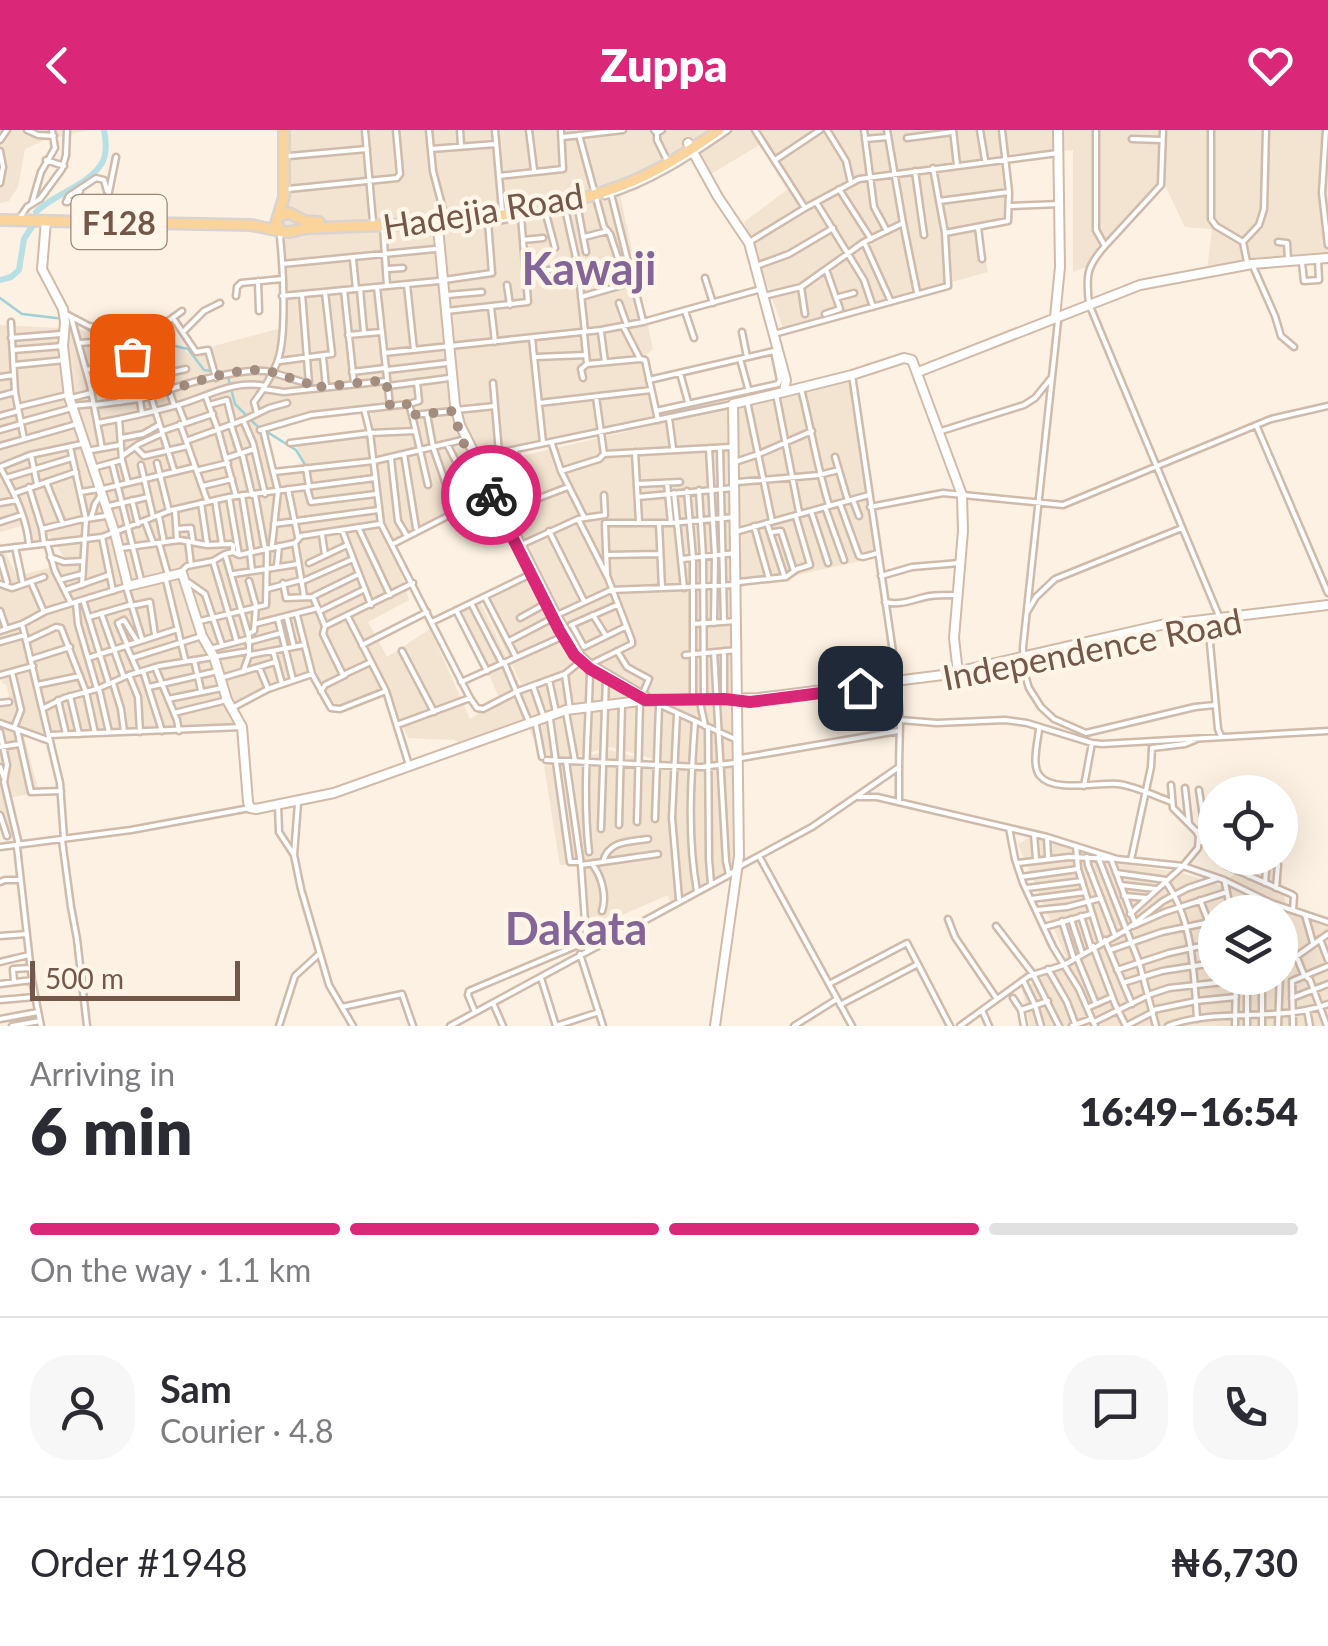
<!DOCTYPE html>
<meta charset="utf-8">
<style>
:root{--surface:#fff;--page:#f7f7f7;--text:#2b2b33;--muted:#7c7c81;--line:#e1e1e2;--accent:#db2777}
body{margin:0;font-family:Lato,sans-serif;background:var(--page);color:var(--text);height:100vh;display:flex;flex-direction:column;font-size:38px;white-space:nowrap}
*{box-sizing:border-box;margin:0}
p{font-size:32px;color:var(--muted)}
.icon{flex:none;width:55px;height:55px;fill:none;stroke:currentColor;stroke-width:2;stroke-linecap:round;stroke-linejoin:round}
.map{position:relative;height:896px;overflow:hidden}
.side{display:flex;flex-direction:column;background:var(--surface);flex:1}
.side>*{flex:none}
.fabs{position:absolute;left:1198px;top:645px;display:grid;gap:20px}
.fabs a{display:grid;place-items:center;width:100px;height:100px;border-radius:50%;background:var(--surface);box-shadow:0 10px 40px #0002;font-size:50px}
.scale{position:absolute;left:30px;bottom:25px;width:210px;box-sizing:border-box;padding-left:10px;border:5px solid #735749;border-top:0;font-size:28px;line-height:35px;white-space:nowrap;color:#735749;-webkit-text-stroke:8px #fff5e8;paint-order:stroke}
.pin{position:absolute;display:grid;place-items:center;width:85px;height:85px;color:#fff;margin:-42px;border-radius:20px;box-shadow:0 5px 15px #0006}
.courier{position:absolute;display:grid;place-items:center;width:100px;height:100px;margin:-50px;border:8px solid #db2777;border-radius:50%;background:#fff;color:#222;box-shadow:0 2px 12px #0007}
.summary em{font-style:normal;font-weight:800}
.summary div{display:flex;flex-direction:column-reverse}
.summary{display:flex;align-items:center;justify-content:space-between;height:170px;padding:0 30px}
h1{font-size:65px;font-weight:800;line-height:75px}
.bar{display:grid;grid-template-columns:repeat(4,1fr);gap:15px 10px;align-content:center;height:120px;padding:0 30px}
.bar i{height:12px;border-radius:8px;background:var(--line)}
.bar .selected{background:var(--accent)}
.bar p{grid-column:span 4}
.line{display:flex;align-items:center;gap:25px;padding:0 30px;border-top:2px solid var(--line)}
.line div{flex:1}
.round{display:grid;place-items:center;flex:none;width:105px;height:105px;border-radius:40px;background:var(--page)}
header{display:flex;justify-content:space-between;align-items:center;height:130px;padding:0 30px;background:var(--accent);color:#fff;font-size:45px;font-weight:800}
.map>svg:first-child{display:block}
.residential{fill:#f3e3d1;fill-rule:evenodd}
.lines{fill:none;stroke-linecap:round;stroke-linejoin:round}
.stream{stroke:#9ed0d7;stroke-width:2.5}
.river{stroke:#b7e0e5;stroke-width:6}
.street-casing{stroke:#cfbbac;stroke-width:9}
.secondary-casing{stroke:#d2baa9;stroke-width:12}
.primary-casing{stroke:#dbd3d0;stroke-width:14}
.street{stroke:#fff;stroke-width:4}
.secondary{stroke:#fff;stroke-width:8}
.primary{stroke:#fad49b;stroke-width:9}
.done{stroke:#a38d7f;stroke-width:10;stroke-dasharray:0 18}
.route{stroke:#db2777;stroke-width:12}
.labels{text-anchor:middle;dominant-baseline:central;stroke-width:9;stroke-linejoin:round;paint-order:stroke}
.shield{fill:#fff5e8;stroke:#9d8679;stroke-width:2.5}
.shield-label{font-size:32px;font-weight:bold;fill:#735749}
.street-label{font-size:35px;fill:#735749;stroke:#fff5e8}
.district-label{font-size:45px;font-weight:bold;fill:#846597;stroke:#fff5e8}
</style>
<header><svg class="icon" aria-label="back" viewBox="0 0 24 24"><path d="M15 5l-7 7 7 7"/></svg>Zuppa<svg class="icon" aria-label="heart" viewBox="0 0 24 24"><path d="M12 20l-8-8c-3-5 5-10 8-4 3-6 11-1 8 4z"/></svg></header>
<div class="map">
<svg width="1328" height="896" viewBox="0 0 1328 896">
<rect width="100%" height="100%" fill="#fcf1e2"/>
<path class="residential" d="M0,0H90L47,9L25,19L18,57L9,71L0,73Z
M284,0H1328V129L1207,141L1212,99L1185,97L1162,49L1089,136L1073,142V20L1003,24L1007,38L1005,89L979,99L988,142L783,198L744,92L792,56L761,14L711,44L698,21L618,55L653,219L642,228L655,286L619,293L476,330L495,367L393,413L409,470L368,492L387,527L430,499L470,589L500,570L461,479L479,469L520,556L560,544L521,554L482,471L536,444L488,334L852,249L879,427L737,458L740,646L734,734L728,748L670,773L668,765L588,800L584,739L582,734L560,735L544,636L611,620L695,644L696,641L611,617L546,634L527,595L467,616L454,610L408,608L387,562L335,575L309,543L230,578L239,600L24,607L39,662L8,668L17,712L3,706L0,700V575L11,573L6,554H3L0,545V412L17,446L68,433L49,405L33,412L29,394L0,402V195L78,199L110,207L160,201L188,223L285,197L282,96ZM370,276L374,306L297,316L306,341L275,346L262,298L300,284Z
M1035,705L1075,719L1093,730L1177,742L1222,756L1249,728H1278L1286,777L1328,792V896H1030L1022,860L1067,830L1018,714ZM1215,782H1280V848H1215Z"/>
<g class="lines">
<path class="stream" d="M0,168L22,184L73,190L105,211L136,215L166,214L188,219L204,240L227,243L235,274L256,295L296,320L304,333"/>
<path class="river" d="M36,82C54,64 89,55 102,33C107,24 106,10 104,0
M0,150L11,147L19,140L24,109L35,92"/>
<defs>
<path id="street" d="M27,0L38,5L54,6
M365,0L373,92
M429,0L433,41L445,87
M460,0L461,15
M495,0L502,80
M529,0L534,40
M654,0L657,3L662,0
M657,0V10L666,28
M755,0L805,78
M827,0L846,31L851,53
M864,0L874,77L887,101
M887,0L903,93L917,162
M953,0L957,35
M980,0L985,30
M1096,0V100L1105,116C1086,137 1086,146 1089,174L1219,486
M1211,0V89L1216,96L1243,112L1247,132
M1326,0L1322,63L1328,115
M579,5L604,97L610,104L619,131L628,133
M563,7L623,0
M907,8L953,2
M865,9L888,7
M1132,9L1162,10
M0,10L7,0
M431,19L496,14
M0,21L3,37L0,53
M289,26L367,19
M46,30L64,36
M775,30L820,0
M915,41L924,105
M499,46L563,39L561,0
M288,59L397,48L400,44L396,0
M839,59L871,109
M611,64L643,191
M605,66C650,53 690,26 728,0
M939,71L1009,62
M66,72L69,66L96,48L104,50L107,61
M67,72L77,69L80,61
M816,72L864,150L873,177
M32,73L41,42L55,18L52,0
M564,74L578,137L585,202
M577,74L586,122
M1010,76L1060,74
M546,84L555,118
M21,86L27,77L40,69L62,39L66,25L67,0
M104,87L116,27
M488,93L557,79
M383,96L387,156
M978,97L982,129
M945,103L1008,91L1009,62L1002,0
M584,107L608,101
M523,110L543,108
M751,111L805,78L859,49L1058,23
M864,112L891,172
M1243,112L1259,95L1264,79L1266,0
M1278,112L1287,113L1288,131
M1105,116L1161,55L1163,0
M353,129L356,159
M1302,133L1304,151L1319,150L1318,129
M282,134L435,119
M1252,134L1275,186L1281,206L1294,217
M756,136L789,124L833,98
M388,139L403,138
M528,142L578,137
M705,148L713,173
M444,150L492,143L488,92
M258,151L259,181
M407,155L414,220
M507,155L510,175
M377,157L390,276
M801,157L805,184
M360,159L364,203
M344,160L354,253
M302,164L309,254
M447,165L482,162
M236,166L237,157L241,153L282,149
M282,166L439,151
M764,166L801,157L864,112L903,93
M581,167L633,152
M839,167L854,163
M619,173L627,195
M491,177L495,212
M446,181L528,172L521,86
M685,181L694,208
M64,183L89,196L107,199L112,206H116L160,197L182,181
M825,184L840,179L827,142
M71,187L90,255L102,318
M173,188L196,222L208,220L216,248
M1058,191L1023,517L1024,542L1029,558L1041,577L1054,589L1086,603L1195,577L1215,575
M11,192L15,262L24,309
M623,196L640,229L645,230L658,290
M160,197L163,212L164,246L174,275
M185,200L204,181L220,173
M141,202L151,267L174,340
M601,202L605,232
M742,202L747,227
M129,204L142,283
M584,204L587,234
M774,204L948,156L945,103L933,38
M348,205L381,202
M11,208L61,204
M111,208L113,234L120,272
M532,208L543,313
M79,213L93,212L101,237
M13,220L63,216
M384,223L601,200L643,192L761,159
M323,227L326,257
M536,227L586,225
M740,229L748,258
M280,231L332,224L325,162
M15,235L65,230
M86,240L144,228
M387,240L447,233
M352,242L385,238
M680,243L688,272
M164,244L186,239
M0,247L14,245
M583,248L581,239L587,234L640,229
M649,250L774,221
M493,253L499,323
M388,256L449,248
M264,259L284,262L386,251
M801,259C811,297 817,337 829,375
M168,260C191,252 247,236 271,242C283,246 296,250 309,254
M776,264L799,382
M0,266L15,262
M206,267L218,300L236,366
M596,267L604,324
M71,268L91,263
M747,271L772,391
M539,273L651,260
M409,274L419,271L417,252
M95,275L140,269L169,261
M178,275L185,293
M209,275L227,270L233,294
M72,276L92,274
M18,277L67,265
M364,279L370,303L381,394L470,568L397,595
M456,280L495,276
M656,281L778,254L780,250L774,221
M257,283L254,272C262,262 274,242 278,230C287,204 283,136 280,107L282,101
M427,284L433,317L456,383
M412,285L428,355
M0,286L18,281
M669,288L673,318
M119,289L122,330L128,353
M21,292L72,278
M244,292L253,313L265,364
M98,293C125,288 152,282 178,275C207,267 234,249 265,256
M180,294L207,370
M231,295L240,323
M1257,297L1328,463
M0,300L21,294
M260,300L311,285L409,274L412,285L453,281
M260,300H263L278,361L272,415
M162,301L213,284
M938,302L1024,275L1035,268L1052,247
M122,308L143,304L159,295
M186,311L244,290L269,278L287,273
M290,313L370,303L415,301
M447,314L477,372
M552,314L561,341L584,387
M0,316L77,294
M70,317L86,389L82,455
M135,317L144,326L188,316
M709,318L715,426L714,493
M720,318L724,492
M514,320L539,368
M86,321L120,315
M635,322L639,392
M242,323L252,365
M404,324L416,398
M31,325L37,354
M122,326L139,314L161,304
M478,327L733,274
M835,327L848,371
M227,328L254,319
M391,329L398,391L407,406
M738,331L759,324L812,301
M112,333L141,450
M157,333L169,381
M141,335L153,387
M0,337L30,325L82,314
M0,337C13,361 27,387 29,415
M93,338L122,330
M306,338L309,356
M199,340L228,333
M561,341L599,329L604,324L731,317
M274,342L374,331L462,310
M6,348L72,328
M46,352L63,394
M738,352L819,345L839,340
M667,353L671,393
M637,354L680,352
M203,356L232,349
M29,357L42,399L44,413
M307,358L311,372L376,364
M103,359L195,337
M288,359L298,407
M699,360L703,427L704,569
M687,361L693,428V566
M81,362L99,359
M15,363L76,342
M674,363L684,458
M242,365L251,420
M255,365L265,419
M604,365L605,385
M229,367L239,425
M638,367L734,358
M132,370L138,394
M215,370L222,414
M853,370L859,386
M0,373L17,370
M201,373L207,413
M840,374L859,426L863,427L878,423
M109,376L148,367
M825,377L844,430
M870,377L943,363L1063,375L1271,289L1328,276
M175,380L177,410
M811,381L828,433
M506,386L539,368L568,357
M159,387L164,412
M91,388L95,374L101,365
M578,389L608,448L632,511V514L593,533
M145,391L153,413
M0,392L22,385
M605,393H671L735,387
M659,393L662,458
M767,393L784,445
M274,394L378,380
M605,395L607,445
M754,396L769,449
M358,397L390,465
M42,399L79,390L106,386
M177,399L191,398L193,412
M342,400L371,475
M549,401L584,471
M735,402L869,365
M773,402L781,401L794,441
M322,405L325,425
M102,407L113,461
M188,411L191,435
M47,413L55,441L71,473
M159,413L168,445
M295,413L304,466
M393,414L491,364
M521,415L578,389L605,385
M15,417L23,454
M121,418L180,410L207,415L231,414L233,415V422
M0,419L102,407L172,380L229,367L375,348
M250,422L252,441
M225,424L249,507V525L243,542
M606,425L660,424
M50,427L64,432L83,431
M0,428L7,452L6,456
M682,429L736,423
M213,431L237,512
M309,433L347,415
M277,436L279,416
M181,442L187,436L213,431L225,424L233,422L239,425L295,413L301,406L380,394
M234,444L298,434
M165,446L185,529
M881,446L912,437L960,433
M63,449L82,444
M249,451L256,476L254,501L250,503
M31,452L44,482
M188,452L205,464L222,515
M301,452L353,429
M739,452L786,447L797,439L810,435L796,387
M283,453L286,468L313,467L325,496L323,504L343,545L371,532
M0,454L12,458L44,447
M126,457L142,509
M267,459L301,450
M66,460L109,445
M314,466L359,444
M485,467L515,525
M885,472C902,476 913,469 930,466C938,465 948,465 957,465
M76,473L78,494L97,559
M84,473L109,554
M472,475L502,533
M131,476L150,472L155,505
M456,480L487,541
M0,481L6,499
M320,481L365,459
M1027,482L1036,467L1055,449L1182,398
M101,483L123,545
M297,485L312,544L331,578L340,579L386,561L409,635
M557,485L611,460L736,455
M593,485L606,506
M89,487L130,475
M348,487L386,561
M287,488L294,517
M520,488L547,473
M278,489L293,550
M200,491L266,475L267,418
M432,492L531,444
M1208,492L1218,599L1221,606
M22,494L60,653L64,709
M255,494L318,478
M693,494L737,491
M571,495L617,475
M572,495L584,517L625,497
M325,496L413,453
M0,501L22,494L46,481L128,456
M26,511L56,497L61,498L86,562L95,603
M509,511L553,488
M0,512L25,505
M248,512L281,503
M127,514L118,493L124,490L137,511
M126,515L138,542
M362,515L427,482
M210,519L248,509
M273,521L282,554
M402,521L434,582
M617,521L627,537L649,549L643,563
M724,521V567
M714,522L726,731L729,745
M250,525L304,515
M685,525L737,520
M88,528L178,499
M132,528L202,506
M32,529L70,517
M194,530L201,560
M504,532L529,592
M155,537L177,590L179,601
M259,537L268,559
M143,541L162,601
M12,542L21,580L14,598
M0,545L33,536
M129,545L138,567L140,602
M565,545L570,579
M221,548L275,532
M549,550L556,582
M461,552L566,505
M113,553L121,579L124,602
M37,555L80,546
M533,556L543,585
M149,557L218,541
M99,559L109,602
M321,561L325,555L345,545
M70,566L79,604
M470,568L477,578L483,579L518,561L565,544L581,531
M168,569L222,558
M58,570L66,604
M700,572L705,596
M0,573L9,572
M660,575L737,610
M234,577L268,559L312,544
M44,578L64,568L97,559L129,545L159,536L249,521
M566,582L575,631
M174,583L227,570
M677,584L672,688L679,769
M550,589L570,732H580
M535,590L542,627
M900,590L937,593L1005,590L1027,593L1092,613L1102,614L1328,601
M695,592C691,648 687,706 697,761
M0,593L50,611
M708,598L709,729L711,754
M17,599L31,662L61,661
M1039,599C1038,611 1031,636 1040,646C1054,663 1099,652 1118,654C1135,656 1155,666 1172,672
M0,602L7,635L4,652L19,715
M49,605L242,597
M0,617L19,614
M741,628L898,601
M546,630L701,637L735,633
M566,631L581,735L587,820
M0,637L4,648
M1084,656L1092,613
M1185,658L1189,693
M1199,660L1205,700
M857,667H877L1047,707L1117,729L1183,736L1224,750L1271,773L1328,792
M1213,667L1215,676
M899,672V637
M298,673L294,725L301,759L329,855L353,896
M278,675L279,702L294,725
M0,685L7,706
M655,689L659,575
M637,692L640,572
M619,695L622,573
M1009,698L1015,729L1023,753L1053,817L1079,859L1095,896
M601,699L606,547
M1196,701L1215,699
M1034,704L1036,729
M1047,707L1048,727
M62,710L71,777L77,809L87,896
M1200,712H1215
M1076,716L1078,739L1101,812
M0,717L131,700L250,678
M17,717L32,850L41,896
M589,722C582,660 589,600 590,539
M759,726L852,896
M1087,727L1088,735L1115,805
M1098,727L1139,832L1156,896
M1111,729L1135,793
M1131,730L1151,637L1152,618L1185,614L1195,610
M603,732C608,710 630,712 648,709
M1018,733L1069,727L1113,729
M592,734C602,746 607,767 602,781
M581,735L658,724
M1251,735H1278L1276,758
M1227,736L1291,764L1294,766L1293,780
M1238,741L1240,728
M1116,743L1166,750
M1249,746L1252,728
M1021,747L1078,739
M1165,751C1193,788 1194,844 1197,889
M0,752L5,750H20
M1225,753L1231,782
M1265,753L1267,728
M1121,755L1156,759
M1027,758L1082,751
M1255,765L1256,782
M1124,766L1147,768
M1031,769L1085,762
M1200,770L1209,793L1214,833
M1037,780L1067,777L1101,768
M1130,784L1183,736L1198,718L1199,706L1196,701L1173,678L1171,655
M1305,785L1313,813
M1081,786L1091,818
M948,789L955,807L997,869
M1071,789L1082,823
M1062,791L1074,829
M996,796L1033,844L1059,896
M1133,796L1165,782L1227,762
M1044,797L1091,784
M0,806L27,804
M1320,809L1328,830
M1105,810L1132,874
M1093,816L1115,874L1126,896
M1110,820L1162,802L1215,791
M580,824L603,896
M1296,825L1304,845L1310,850L1327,896
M1077,828L1096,874
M0,832L29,825
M1280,838L1328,804
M1048,839L1067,872L1076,896
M1117,840L1169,823L1215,813
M541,848L556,896
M1262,848V896
M1023,850L1035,875L1041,896
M14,852L13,839L30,838
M1123,853L1162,841L1214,833L1215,852
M0,854L32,850
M829,854L907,813L950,896
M1013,868L1021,880L1024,896
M1292,868L1328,854
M0,870L35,867
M493,873L503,896
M840,875L918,834
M342,877L402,864L413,896
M1089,877L1112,867
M982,880L989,896
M1021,880L1048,871
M1153,880L1196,871L1236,867
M1307,880L1310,896
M475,882L468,865L469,861L583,813
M0,889L38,882
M1094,892L1151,864L1169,858L1260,848
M12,896L40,891
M279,896L295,846L319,824
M450,896L729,745L742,735L812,697L899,637L900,590L897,549L852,245
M556,896L599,882
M794,896L837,869
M960,896L1029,846L1064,835L1126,800L1163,771L1188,758L1218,748
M1072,896L1091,889
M1126,896L1153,882
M1168,896C1217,877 1276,893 1328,874
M1235,896L1236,848
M1247,896V848
M1278,896L1280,844
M1293,896L1292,851L1328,836"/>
<path id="secondary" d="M688,13L718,67L749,113L786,250L784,262L733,274L739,726L715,896
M437,87L455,275L460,295L557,487L580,526L589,534L650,570
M46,91L42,139L63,179L65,192L63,216L69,267L115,403L128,456L182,443L202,506L214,527L227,570L242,597L248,672L250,678L256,679L334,663L566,580L640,571L758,568L943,545L1161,495L1328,475
M1055,187L1060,137L1058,0
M918,242L1140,155L1252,134L1328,128
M784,262L852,245L904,228L912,230L962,365L963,401L954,508L958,543"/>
<path id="primary" d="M279,86L289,83L305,91L319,92
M0,90L250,95C261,96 278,102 287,102C294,102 302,98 310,98C418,94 531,93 633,51C664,38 692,19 719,0
M281,100L276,93L284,67V0"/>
</defs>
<use href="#street" class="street-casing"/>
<use href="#secondary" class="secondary-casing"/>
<use href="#primary" class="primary-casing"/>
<use href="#street" class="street"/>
<use href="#secondary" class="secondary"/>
<use href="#primary" class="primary"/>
</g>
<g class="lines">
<path class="done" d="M132,226V230L144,228L151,266C180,258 240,233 272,242C284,246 296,250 309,254L310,258L386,250L390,276L410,274L412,285L453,281L462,310L491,365"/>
<path class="route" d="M491,365L559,500L574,525L590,539L645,570L724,569L750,572L860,558"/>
</g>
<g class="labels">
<rect class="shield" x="71.5" y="65" width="95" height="54" rx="8"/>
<g class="shield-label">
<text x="119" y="92">F128</text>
</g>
<g class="street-label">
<text transform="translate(483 80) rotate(-9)">Hadejia Road</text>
<text transform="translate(1092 518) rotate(-11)">Independence Road</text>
</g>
<g class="district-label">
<text x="589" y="138">Kawaji</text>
<text x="576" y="798">Dakata</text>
</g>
</g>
</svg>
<div class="fabs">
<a><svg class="icon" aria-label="locate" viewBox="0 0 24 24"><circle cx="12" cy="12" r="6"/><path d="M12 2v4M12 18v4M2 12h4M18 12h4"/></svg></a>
<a><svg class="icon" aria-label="layers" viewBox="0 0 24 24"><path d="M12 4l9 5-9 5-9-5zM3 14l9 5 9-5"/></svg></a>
</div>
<div class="scale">500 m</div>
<div class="pin" style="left:132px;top:226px;background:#ea580c"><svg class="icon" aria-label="bag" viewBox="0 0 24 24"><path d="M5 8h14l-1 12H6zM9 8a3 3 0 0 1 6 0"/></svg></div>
<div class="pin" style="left:860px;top:558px;background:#1f2937"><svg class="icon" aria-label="home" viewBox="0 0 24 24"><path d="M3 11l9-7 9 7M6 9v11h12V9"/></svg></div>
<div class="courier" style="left:491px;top:365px"><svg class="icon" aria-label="bike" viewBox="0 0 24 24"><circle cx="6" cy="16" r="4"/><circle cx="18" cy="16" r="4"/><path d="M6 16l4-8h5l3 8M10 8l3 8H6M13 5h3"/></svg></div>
</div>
<section class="side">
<div class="summary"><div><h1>6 min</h1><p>Arriving in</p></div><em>16:49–16:54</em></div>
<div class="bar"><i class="selected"></i><i class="selected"></i><i class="selected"></i><i></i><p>On the way · 1.1 km</p></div>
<div class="line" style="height:180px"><a class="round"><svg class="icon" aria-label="person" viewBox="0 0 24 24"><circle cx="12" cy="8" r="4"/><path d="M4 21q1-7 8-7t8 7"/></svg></a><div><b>Sam</b><p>Courier · 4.8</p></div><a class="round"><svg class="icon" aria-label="chat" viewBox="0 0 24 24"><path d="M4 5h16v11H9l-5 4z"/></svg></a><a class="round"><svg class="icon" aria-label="phone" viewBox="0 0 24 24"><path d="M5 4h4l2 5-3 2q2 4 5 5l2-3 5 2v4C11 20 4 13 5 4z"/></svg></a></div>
<div class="line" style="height:130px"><div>Order #1948</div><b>₦6,730</b></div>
</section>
